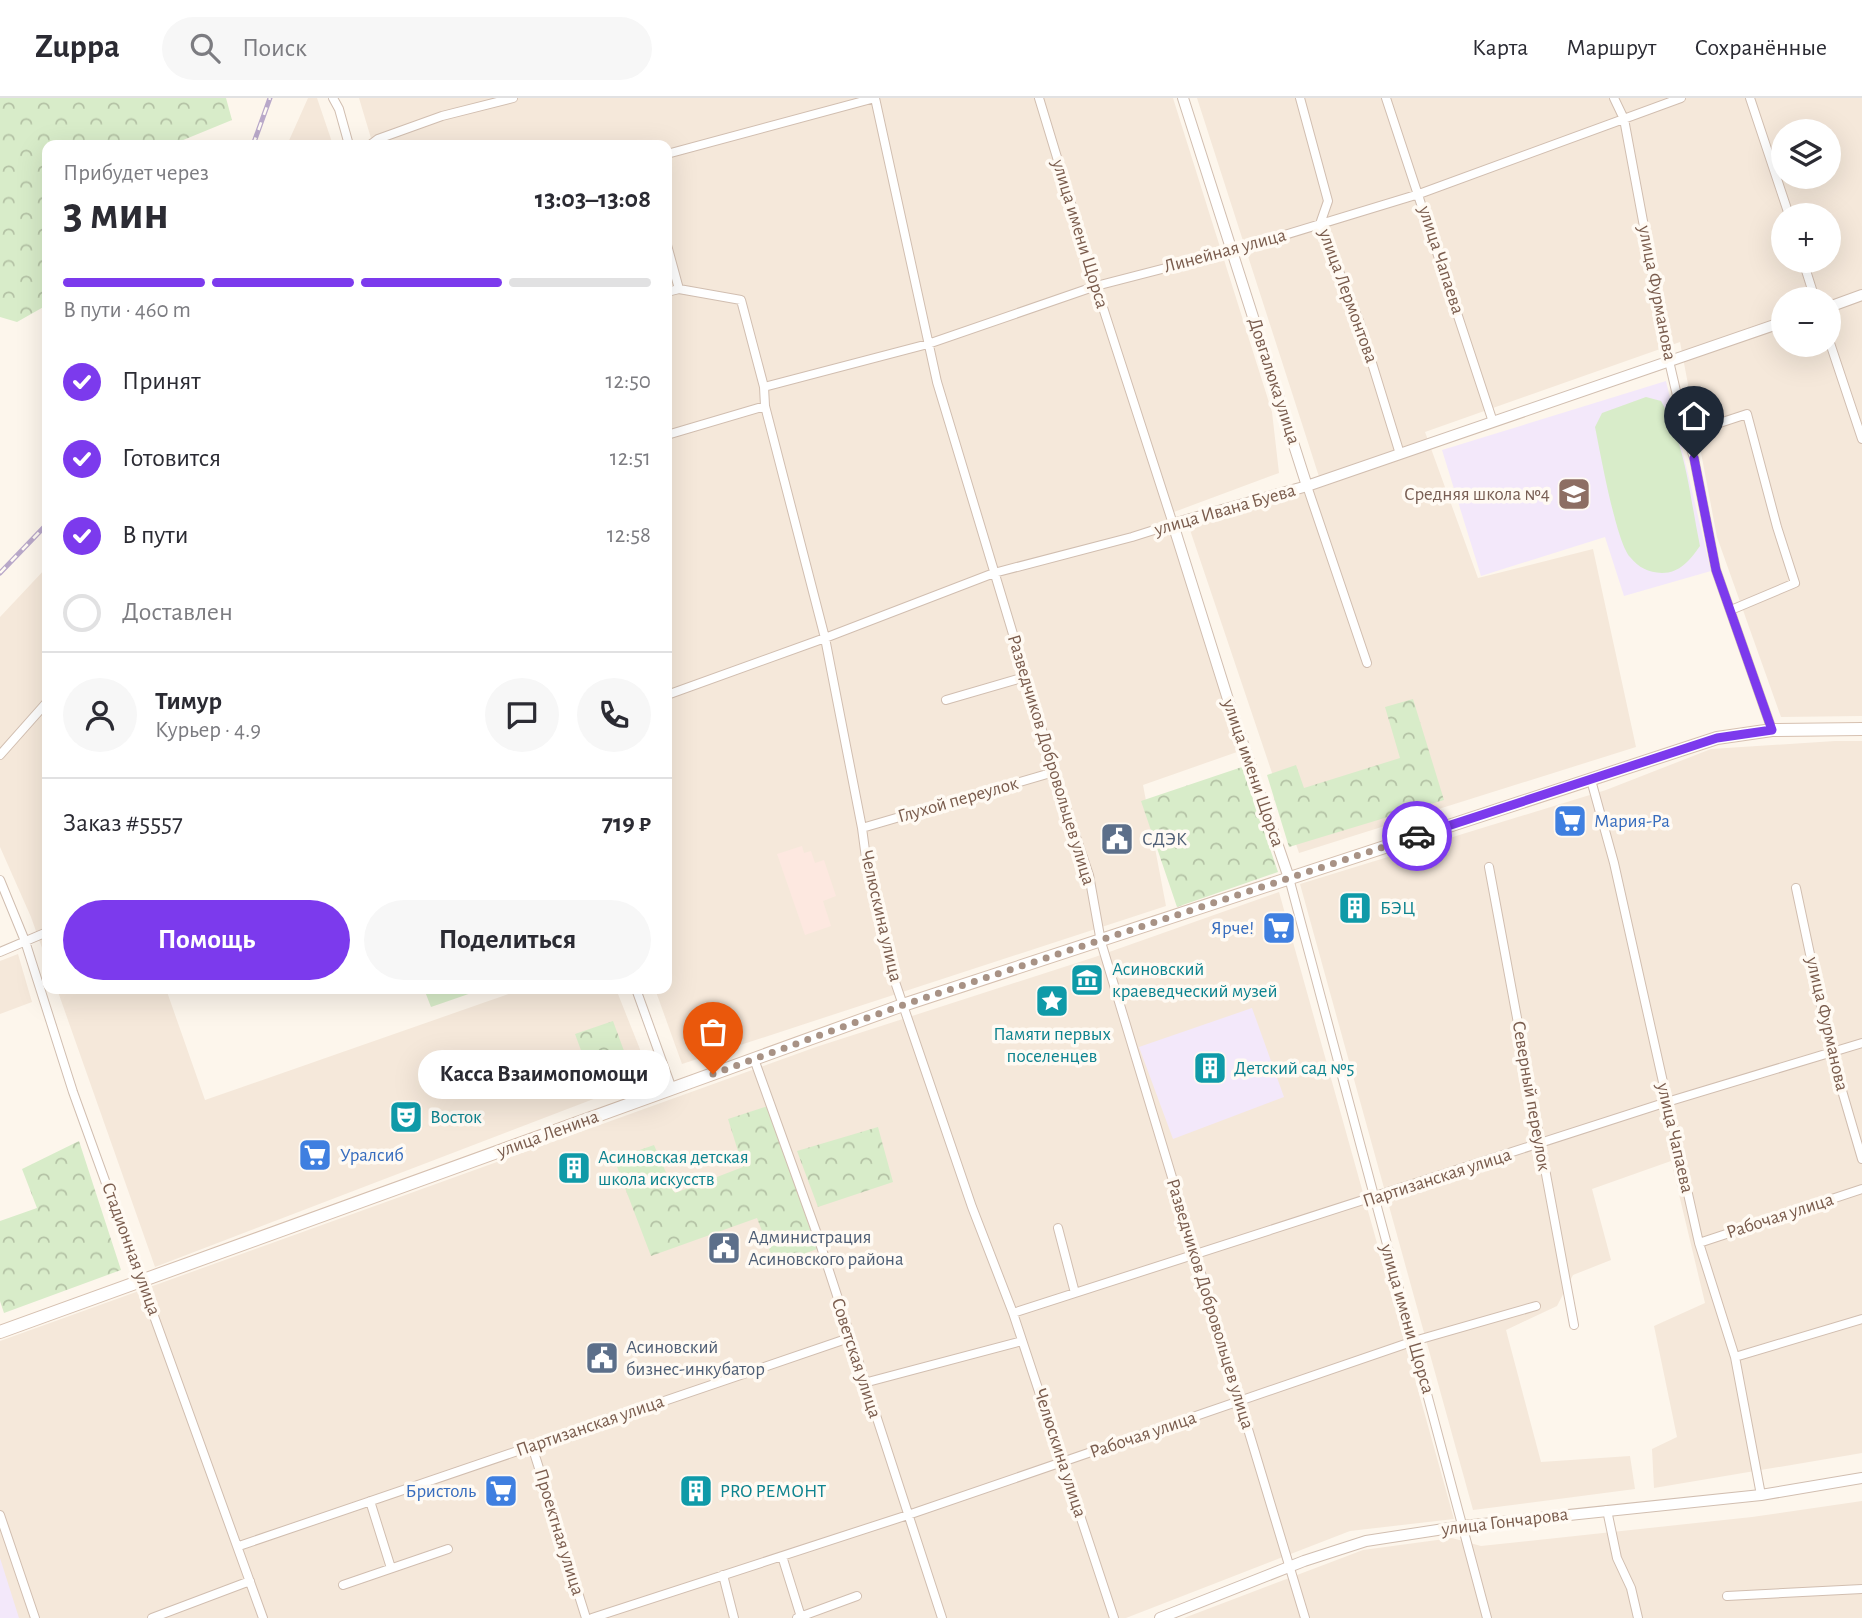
<!DOCTYPE html>
<html lang="ru">
<meta charset="utf-8">
<style>
:root{--surface:#fff;--page:#f7f7f7;--text:#2b2b33;--muted:#7c7c81;--line:#e1e1e2;--accent:#7c3aed}
body{margin:0;font-family:"Alegreya Sans",sans-serif;background:var(--page);color:var(--text);height:100vh;display:flex;flex-direction:column;font-size:26px;white-space:nowrap}
*{box-sizing:border-box;margin:0}
p{font-size:23px;color:var(--muted)}
.icon{flex:none;width:38px;height:38px;fill:none;stroke:currentColor;stroke-width:2;stroke-linecap:round;stroke-linejoin:round}
.map{position:relative;flex:1;overflow:hidden}
.details{position:absolute;left:42px;top:42px;width:630px;height:854px;display:flex;flex-direction:column;background:var(--surface);border-radius:14px;box-shadow:0 7px 28px #0002}
.details>*{flex:none}
.tools{position:absolute;left:1771px;top:21px;display:grid;gap:14px}
.tools a{display:grid;place-items:center;width:70px;height:70px;border-radius:50%;background:var(--surface);box-shadow:0 7px 28px #0002;font-size:35px}
.pin{position:absolute;display:grid;place-items:center;width:60px;height:60px;color:#fff;margin:-72px -30px;border-radius:50% 50% 50% 0;rotate:-45deg;box-shadow:0 0 7px #0007}
.pin .icon{rotate:45deg}
.courier{position:absolute;display:grid;place-items:center;width:70px;height:70px;margin:-35px;border:5px solid #7c3aed;border-radius:50%;background:#fff;color:#222;box-shadow:0 2px 9px #0007}
.bubble{position:absolute;height:49px;border-radius:24px;background:var(--surface);box-shadow:0 7px 28px #0002;font-size:23px;font-weight:600;line-height:49px;text-align:center}
.overview em{font-style:normal;font-weight:600}
.overview div{display:flex;flex-direction:column-reverse}
.overview{display:flex;align-items:center;justify-content:space-between;height:119px;padding:0 21px}
h1{font-size:46px;font-weight:600;line-height:52px}
.bar{display:grid;grid-template-columns:repeat(4,1fr);gap:10px 7px;align-content:center;height:84px;padding:0 21px}
.bar i{height:9px;border-radius:5px;background:var(--line)}
.bar .selected{background:var(--accent)}
.bar p{grid-column:span 4}
.line{display:flex;align-items:center;gap:18px;padding:0 21px;border-top:2px solid var(--line)}
.line div{flex:1}
.round{display:grid;place-items:center;flex:none;width:74px;height:74px;border-radius:37px;background:var(--page)}
ol{padding:0 21px;list-style:none}
li{display:flex;align-items:center;gap:21px;height:77px}
li p{margin-inline-start:auto}
li .icon{padding:7px;border-radius:50%;background:var(--accent);color:#fff;stroke-width:4}
li:last-child{color:var(--muted)}
li i{width:38px;height:38px;border:4px solid var(--line);border-radius:50%}
.primary-button{display:flex;gap:14px;margin-top:auto;padding:14px 21px}
.primary-button a{flex:1;height:80px;border-radius:42px;background:var(--accent);color:#fff;font-size:28px;font-weight:600;line-height:80px;text-align:center}
.primary-button a+a{background:var(--page);color:var(--text)}
header{display:flex;align-items:center;gap:42px;box-sizing:border-box;height:98px;padding:0 35px;background:var(--surface);border-bottom:2px solid var(--line)}
header strong{font-size:33px}
nav{display:flex;gap:38px;margin-inline-start:auto;font-size:24px}
.search{width:490px;height:63px;background:var(--page);display:flex;align-items:center;gap:18px;box-sizing:border-box;padding:0 24px;border-radius:38px;color:var(--muted);font-size:26px}
.map>svg:first-child{display:block}
.residential{fill:#f5e8da;fill-rule:evenodd}
.commercial{fill:#fde8e0}
.education{fill:#f3e8fa}
.forest{fill:url(#forest-crowns)}
.pitch{fill:#d8ecc9}
.lines{fill:none;stroke-linecap:round;stroke-linejoin:round}
.minor-casing{stroke:#d1beb0;stroke-width:10}
.tertiary-casing{stroke:#d1beb0;stroke-width:12}
.secondary-casing{stroke:#d6c0b0;stroke-width:14}
.minor{stroke:#fff;stroke-width:8}
.tertiary{stroke:#fff;stroke-width:10}
.secondary{stroke:#fff;stroke-width:12}
.rail-casing{stroke:#b9a8c9;stroke-width:5}
.rail{stroke:#fffaf3;stroke-width:2.5;stroke-dasharray:8;stroke-linecap:butt}
.done{stroke:#a89285;stroke-width:7;stroke-dasharray:0 12.6}
.route{stroke:#7c3aed;stroke-width:9}
.labels{text-anchor:middle;dominant-baseline:central;stroke-width:7;stroke-linejoin:round;paint-order:stroke}
.street-label{font-size:19px;fill:#7a5c4d;stroke:#fffaf3}
.education-label{font-size:19px;fill:#785e54;stroke:#fffaf3;text-anchor:end}
.shop-label{font-size:19px;fill:#366cbe;stroke:#fffaf3;text-anchor:start}
.service-label{font-size:19px;fill:#4e5e75;stroke:#fffaf3;text-anchor:start}
.culture-label{font-size:19px;fill:#0d838f;stroke:#fffaf3;text-anchor:start}
</style>
<header>
<strong>Zuppa</strong>
<div class="search"><svg class="icon" aria-label="search" viewBox="0 0 24 24"><circle cx="10" cy="10" r="6"/><path d="M15 15l6 6"/></svg>Поиск</div>
<nav><a>Карта</a><a>Маршрут</a><a>Сохранённые</a></nav>
</header>
<div class="map">
<svg width="1862" height="1520" viewBox="0 0 1862 1520">
<defs>
<pattern id="forest-crowns" width="20" height="18" patternUnits="userSpaceOnUse" patternTransform="scale(1.75)"><rect width="20" height="18" fill="#d8ecc9"/><path d="M2 6a3 3 0 1 1 6 0M12 15a3 3 0 1 1 6 0" fill="none" stroke="#b4c2a5"/></pattern>
</defs>
<rect width="100%" height="100%" fill="#fdf6ec"/>
<path class="residential" d="M308,0H317L333,47H287Z
M359,0H1173L1272,314L1279,375L1174,414L1237,654L1143,687L1166,808L682,966L655,891H667V47H373Z
M1197,0H1862V618L1781,619L1717,439L1680,244L1425,334L1478,480L1593,451L1636,649L1299,755L1187,423L1322,388ZM1783,33H1829V79H1783ZM1783,117H1829V163H1783ZM1783,201H1829V247H1783Z
M47,469V864L31,819L0,749V519Z
M1835,643H1862V1355L1654,1390L1652,1351L1677,1339L1654,1228L1705,1205L1671,1063L1592,1091L1611,1162L1573,1177L1557,1208L1506,1232L1541,1364L1630,1358L1635,1391L1473,1412L1300,786L1606,692L1711,651Z
M1279,794L1454,1421L1350,1433L1126,1520H0V1243L816,949L1095,859Z
M18,856L32,904L0,916V863Z
M57,891H166L205,1002L523,891H616L651,979L155,1169Z
M1862,1403V1520H1184L1363,1452L1452,1440L1481,1448L1752,1419Z"/>
<path class="commercial" d="M802,748L804,755L811,753L815,765L824,762L836,798L823,803L831,828L805,837L777,756Z"/>
<path class="education" d="M1666,283L1711,473L1624,498L1605,439L1481,478L1442,352Z
M1252,910L1284,999L1173,1041L1139,949Z
M0,1460L19,1520H0Z"/>
<path class="forest" d="M0,0H226L232,22L171,47H47V207L17,224L0,219Z
M1413,601L1444,702L1289,749L1267,677L1296,667L1304,690L1400,660L1385,609Z
M1242,669L1278,774L1177,809L1141,703Z
M613,923L631,972L593,985L575,936Z
M768,1008L817,1151L775,1167L757,1120L651,1158L614,1061L654,1047L675,1095L743,1069L728,1021Z
M878,1029L893,1084L818,1109L797,1053Z
M79,1043L121,1172L4,1215L0,1203V1123L37,1110L22,1071Z"/>
<path class="pitch" d="M1646,299L1661,303C1686,346 1690,400 1700,448C1690,462 1680,475 1662,475C1648,474 1639,470 1630,459C1616,444 1600,353 1595,329L1602,315Z
M424,891H483L431,909Z"/>
<g class="lines">
<defs>
<path id="minor" d="M333,0L339,11L349,47
M875,0L937,284L1060,692L1089,777L1101,844L1305,1520
M1300,0L1328,103L1320,126L1359,223L1400,356
M1386,0L1493,324
M1614,0L1624,21L1669,263L1686,336L1694,360L1716,472L1772,632
M1750,0L1789,117
M370,47L378,41L442,18L513,0
M667,56L875,0
M667,147L679,191L741,202L764,289L765,308L825,540L862,730L866,760L892,875L972,1109L1013,1215L1114,1520
M1803,163L1815,201
M667,194L679,191
M1829,242L1862,341
M764,289L928,246L1096,188L1232,153L1419,96L1681,0
M1686,336L1747,316L1777,429L1795,485L1731,512
M667,337L765,308
M1307,388L1367,565
M667,597L825,540L994,475L1132,439L1173,426L1096,188L1039,0
M946,602L1025,579
M0,657L47,604
M1591,682L1614,765L1699,1145L1735,1259L1761,1397
M862,730L1054,674
M1489,769L1574,1227
M1289,780L1487,1520
M0,782L25,843L73,994L263,1520
M1796,790L1831,955L1862,1061
M0,854L47,834
M636,891L672,991
M754,961L817,1136L942,1520
M1058,1130L1075,1195
M1699,1145L1862,1091
M1013,1215L1667,1004L1862,945
M1735,1259L1862,1221
M864,1285L1022,1243
M532,1348L586,1520
M370,1403L391,1470
M1607,1412L1617,1460L1631,1490L1638,1520
M0,1417L35,1520
M239,1448L849,1240
M782,1458L801,1519
M723,1477L734,1520
M343,1487L448,1451
M1727,1498L1862,1491
M152,1520L250,1483
M592,1520L908,1417L1414,1243L1536,1208
M797,1520L857,1498"/>
<path id="tertiary" d="M1183,0L1307,388
M1829,209L1862,197
M1289,780L1231,611L1173,426L1307,388L1783,224
M1160,1520L1304,1463L1366,1443L1463,1428L1761,1397L1862,1380"/>
<path id="secondary" d="M0,1234L903,907L1717,640L1772,632L1862,631"/>
</defs>
<use href="#minor" class="minor-casing"/>
<use href="#tertiary" class="tertiary-casing"/>
<use href="#secondary" class="secondary-casing"/>
<use href="#minor" class="minor"/>
<use href="#tertiary" class="tertiary"/>
<use href="#secondary" class="secondary"/>
<defs>
<path id="rail" d="M253,47L270,0
M0,475L47,426"/>
</defs>
<use href="#rail" class="rail-casing"/>
<use href="#rail" class="rail"/>
</g>
<g class="lines">
<path class="done" d="M713,976L903,907L1417,738"/>
<path class="route" d="M1417,738L1717,640L1772,632L1716,472L1694,360"/>
</g>
<defs>
<symbol id="school-square" viewBox="-11 -11 22 22"><rect x="-9" y="-9" width="18" height="18" rx="4" fill="#8d6e63" stroke="#fffaf3"/><path d="M0-5L7-2L0 1L-7-2ZM-4 1L0 2.5L4 1V4Q0 6-4 4Z" fill="#fff"/></symbol>
<symbol id="supermarket-square" viewBox="-11 -11 22 22"><rect x="-9" y="-9" width="18" height="18" rx="4" fill="#3f7fe0" stroke="#fffaf3"/><path d="M-6-5.5h2.5l.6 2H6L4.5 2H-2.5L-4.4-4H-6ZM-1.5 3.2a1.3 1.3 0 1 0 .1 0ZM3 3.2a1.3 1.3 0 1 0 .1 0Z" fill="#fff"/></symbol>
<symbol id="civic-square" viewBox="-11 -11 22 22"><rect x="-9" y="-9" width="18" height="18" rx="4" fill="#5c6f8a" stroke="#fffaf3"/><path d="M-.6-6.5H3V-4.5H.6V-3L4-1V1h2V6H-6V1h2V-1L-.6-3ZM-1.2 2.5V6h2.4V2.5Z" fill="#fff"/></symbol>
<symbol id="building-square" viewBox="-11 -11 22 22"><rect x="-9" y="-9" width="18" height="18" rx="4" fill="#0f9aa8" stroke="#fffaf3"/><path d="M-4-6H4V6H1V3H-1V6H-4ZM-2.5-4.3h1.7v1.8h-1.7ZM.8-4.3h1.7v1.8H.8ZM-2.5-1h1.7V.8h-1.7ZM.8-1h1.7V.8H.8Z" fill="#fff"/></symbol>
<symbol id="museum-square" viewBox="-11 -11 22 22"><rect x="-9" y="-9" width="18" height="18" rx="4" fill="#0f9aa8" stroke="#fffaf3"/><path d="M0-6L6-3V-2H-6V-3ZM-5-1h2V3h-2ZM-1-1h2V3h-2ZM3-1h2V3H3ZM-6 4H6V6H-6Z" fill="#fff"/></symbol>
<symbol id="sight-square" viewBox="-11 -11 22 22"><rect x="-9" y="-9" width="18" height="18" rx="4" fill="#0f9aa8" stroke="#fffaf3"/><path d="M0-6L1.8-2.2L6-1.7L2.9 1.2L3.7 5.4L0 3.3L-3.7 5.4L-2.9 1.2L-6-1.7L-1.8-2.2Z" fill="#fff"/></symbol>
<symbol id="theatre-square" viewBox="-11 -11 22 22"><rect x="-9" y="-9" width="18" height="18" rx="4" fill="#0f9aa8" stroke="#fffaf3"/><path d="M-5-5.5Q0-4 5-5.5V0Q5 5 0 6Q-5 5-5 0ZM-3.3-2.5H-1v1.5H-3.3ZM1-2.5H3.3v1.5H1ZM-2.8 1Q0 5.5 2.8 1Z" fill="#fff"/></symbol>
</defs>
<g fill-rule="evenodd">
<use href="#school-square" x="1555" y="377" width="38" height="38"/>
<use href="#supermarket-square" x="1551" y="704" width="38" height="38"/>
<use href="#civic-square" x="1098" y="722" width="38" height="38"/>
<use href="#building-square" x="1336" y="791" width="38" height="38"/>
<use href="#supermarket-square" x="1260" y="811" width="38" height="38"/>
<use href="#museum-square" x="1068" y="863" width="38" height="38"/>
<use href="#sight-square" x="1033" y="884" width="38" height="38"/>
<use href="#building-square" x="1191" y="951" width="38" height="38"/>
<use href="#theatre-square" x="387" y="1000" width="38" height="38"/>
<use href="#supermarket-square" x="296" y="1038" width="38" height="38"/>
<use href="#building-square" x="555" y="1051" width="38" height="38"/>
<use href="#civic-square" x="705" y="1131" width="38" height="38"/>
<use href="#civic-square" x="583" y="1241" width="38" height="38"/>
<use href="#supermarket-square" x="482" y="1374" width="38" height="38"/>
<use href="#building-square" x="677" y="1374" width="38" height="38"/>
</g>
<g class="labels">
<g class="street-label">
<text transform="translate(1080 136) rotate(73)">улица имени Щорса</text>
<text transform="translate(1225 153) rotate(-15)">Линейная улица</text>
<text transform="translate(1441 162) rotate(72)">улица Чапаева</text>
<text transform="translate(1657 195) rotate(79)">улица Фурманова</text>
<text transform="translate(1348 198) rotate(70)">улица Лермонтова</text>
<text transform="translate(1274 283) rotate(72)">Довгалюка улица</text>
<text transform="translate(1225 412) rotate(-16)">улица Ивана Буева</text>
<text transform="translate(1051 662) rotate(73)">Разведчиков Добровольцев улица</text>
<text transform="translate(1253 675) rotate(71)">улица имени Щорса</text>
<text transform="translate(958 702) rotate(-16)">Глухой переулок</text>
<text transform="translate(881 818) rotate(77)">Челюскина улица</text>
<text transform="translate(1827 926) rotate(77)">улица Фурманова</text>
<text transform="translate(1531 998) rotate(80)">Северный переулок</text>
<text transform="translate(548 1036) rotate(-20)">улица Ленина</text>
<text transform="translate(1675 1040) rotate(77)">улица Чапаева</text>
<text transform="translate(1437 1080) rotate(-18)">Партизанская улица</text>
<text transform="translate(1780 1118) rotate(-18)">Рабочая улица</text>
<text transform="translate(131 1151) rotate(70)">Стадионная улица</text>
<text transform="translate(1210 1206) rotate(73)">Разведчиков Добровольцев улица</text>
<text transform="translate(1407 1221) rotate(74)">улица имени Щорса</text>
<text transform="translate(856 1260) rotate(72)">Советская улица</text>
<text transform="translate(590 1328) rotate(-19)">Партизанская улица</text>
<text transform="translate(1143 1337) rotate(-19)">Рабочая улица</text>
<text transform="translate(1060 1355) rotate(72)">Челюскина улица</text>
<text transform="translate(1505 1424) rotate(-7)">улица Гончарова</text>
<text transform="translate(559 1434) rotate(73)">Проектная улица</text>
</g>
<g class="education-label">
<text x="1550" y="396">Средняя школа №4</text>
</g>
<g class="shop-label">
<text x="1594" y="723">Мария-Ра</text>
<text x="1254" y="830" text-anchor="end">Ярче!</text>
<text x="340" y="1057">Уралсиб</text>
<text x="476" y="1393" text-anchor="end">Бристоль</text>
</g>
<g class="service-label">
<text x="1142" y="741">СДЭК</text>
<text x="748" y="1139">Администрация<tspan x="748" dy="22">Асиновского района</tspan></text>
<text x="626" y="1249">Асиновский<tspan x="626" dy="22">бизнес-инкубатор</tspan></text>
</g>
<g class="culture-label">
<text x="1380" y="810">БЭЦ</text>
<text x="1112" y="871">Асиновский<tspan x="1112" dy="22">краеведческий музей</tspan></text>
<text x="1052" y="936" text-anchor="middle">Памяти первых<tspan x="1052" dy="22">поселенцев</tspan></text>
<text x="1234" y="970">Детский сад №5</text>
<text x="430" y="1019">Восток</text>
<text x="598" y="1059">Асиновская детская<tspan x="598" dy="22">школа искусств</tspan></text>
<text x="720" y="1393">PRO РЕМОНТ</text>
</g>
</g>
</svg>
<div class="tools">
<a><svg class="icon" aria-label="layers" viewBox="0 0 24 24"><path d="M12 4l9 5-9 5-9-5zM3 14l9 5 9-5"/></svg></a>
<a>+</a>
<a>−</a>
</div>
<div class="pin" style="left:713px;top:976px;background:#ea580c"><svg class="icon" aria-label="bag" viewBox="0 0 24 24"><path d="M5 8h14l-1 12H6zM9 8a3 3 0 0 1 6 0"/></svg></div>
<div class="pin" style="left:1694px;top:360px;background:#1f2937"><svg class="icon" aria-label="home" viewBox="0 0 24 24"><path d="M3 11l9-7 9 7M6 9v11h12V9"/></svg></div>
<div class="courier" style="left:1417px;top:738px"><svg class="icon" aria-label="car" viewBox="0 0 24 24"><path d="M5 17H2v-5l4-1 3-4h7l3 4 3 1v5h-3M9 17h6M6 11h13"/><circle cx="7" cy="17" r="2"/><circle cx="17" cy="17" r="2"/></svg></div>
<div class="bubble" style="left:418px;top:952px;width:252px">Касса Взаимопомощи</div>
<section class="details">
<div class="overview"><div><h1>3 мин</h1><p>Прибудет через</p></div><em>13:03–13:08</em></div>
<div class="bar"><i class="selected"></i><i class="selected"></i><i class="selected"></i><i></i><p>В пути · 460 m</p></div>
<ol>
<li><svg class="icon" aria-label="check" viewBox="0 0 24 24"><path d="M5 12l5 5 9-10"/></svg>Принят<p>12:50</p></li>
<li><svg class="icon" aria-label="check" viewBox="0 0 24 24"><path d="M5 12l5 5 9-10"/></svg>Готовится<p>12:51</p></li>
<li><svg class="icon" aria-label="check" viewBox="0 0 24 24"><path d="M5 12l5 5 9-10"/></svg>В пути<p>12:58</p></li>
<li><i></i>Доставлен</li>
</ol>
<div class="line" style="height:126px"><a class="round"><svg class="icon" aria-label="person" viewBox="0 0 24 24"><circle cx="12" cy="8" r="4"/><path d="M4 21q1-7 8-7t8 7"/></svg></a><div><b>Тимур</b><p>Курьер · 4.9</p></div><a class="round"><svg class="icon" aria-label="chat" viewBox="0 0 24 24"><path d="M4 5h16v11H9l-5 4z"/></svg></a><a class="round"><svg class="icon" aria-label="phone" viewBox="0 0 24 24"><path d="M5 4h4l2 5-3 2q2 4 5 5l2-3 5 2v4C11 20 4 13 5 4z"/></svg></a></div>
<div class="line" style="height:91px"><div>Заказ #5557</div><b>719 ₽</b></div>
<div class="primary-button"><a>Помощь</a><a>Поделиться</a></div>
</section>
</div>
